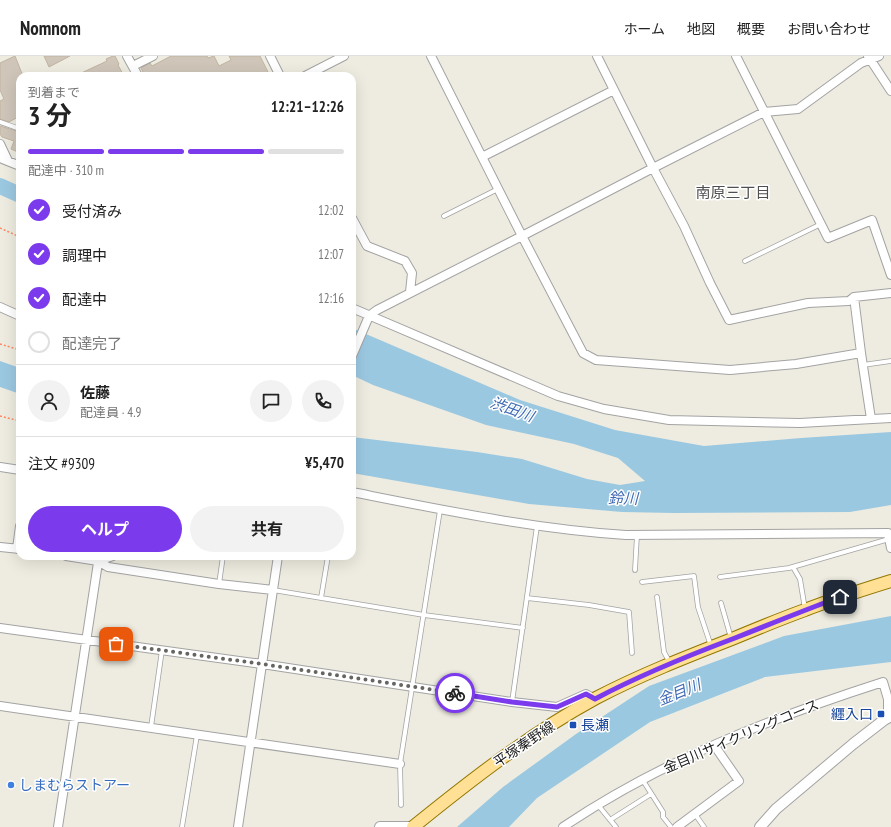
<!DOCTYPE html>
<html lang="ja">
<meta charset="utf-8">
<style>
:root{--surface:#fff;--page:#f2f2f2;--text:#222;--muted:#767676;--line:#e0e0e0;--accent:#7c3aed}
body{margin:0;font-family:"PT Sans Narrow","Noto Sans JP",sans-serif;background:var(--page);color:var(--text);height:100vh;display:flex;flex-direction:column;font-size:15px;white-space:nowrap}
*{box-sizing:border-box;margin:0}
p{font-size:13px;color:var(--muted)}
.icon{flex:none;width:22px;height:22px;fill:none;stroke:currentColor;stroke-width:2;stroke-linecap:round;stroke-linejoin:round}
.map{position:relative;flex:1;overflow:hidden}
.drawer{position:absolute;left:16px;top:16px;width:340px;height:488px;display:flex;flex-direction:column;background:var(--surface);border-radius:12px;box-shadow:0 4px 16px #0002}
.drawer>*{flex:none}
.pin{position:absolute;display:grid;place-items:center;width:34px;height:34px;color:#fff;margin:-17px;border-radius:8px;box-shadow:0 2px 6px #0006}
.courier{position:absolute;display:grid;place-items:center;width:40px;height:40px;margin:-20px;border:3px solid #7c3aed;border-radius:50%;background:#fff;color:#222;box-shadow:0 1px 5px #0007}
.summary em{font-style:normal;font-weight:700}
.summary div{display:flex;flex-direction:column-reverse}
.summary{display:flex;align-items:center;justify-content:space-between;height:68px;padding:0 12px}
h1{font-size:26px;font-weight:700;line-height:30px}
.bar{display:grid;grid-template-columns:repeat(4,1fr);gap:6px 4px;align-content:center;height:48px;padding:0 12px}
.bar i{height:5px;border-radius:3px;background:var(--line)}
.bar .on{background:var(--accent)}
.bar p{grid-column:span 4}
.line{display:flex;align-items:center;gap:10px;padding:0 12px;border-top:1px solid var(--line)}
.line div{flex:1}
.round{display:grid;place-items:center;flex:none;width:42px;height:42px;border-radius:21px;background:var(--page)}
ol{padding:0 12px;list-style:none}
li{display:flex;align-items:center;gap:12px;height:44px}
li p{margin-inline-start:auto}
li .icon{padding:4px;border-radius:50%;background:var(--accent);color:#fff;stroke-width:4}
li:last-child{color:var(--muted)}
li i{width:22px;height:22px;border:2px solid var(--line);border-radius:50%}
.action{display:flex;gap:8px;margin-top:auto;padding:8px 12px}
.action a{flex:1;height:46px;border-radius:24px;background:var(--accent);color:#fff;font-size:16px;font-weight:700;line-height:46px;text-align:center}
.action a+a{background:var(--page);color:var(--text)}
header{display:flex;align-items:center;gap:24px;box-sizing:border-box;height:56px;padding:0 20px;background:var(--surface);border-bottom:1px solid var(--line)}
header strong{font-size:19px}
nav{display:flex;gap:22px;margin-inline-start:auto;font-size:14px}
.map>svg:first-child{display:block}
.water{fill:#9bc8e1}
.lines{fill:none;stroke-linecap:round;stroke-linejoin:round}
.river{stroke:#9bc8e1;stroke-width:16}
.building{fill:#cfc5b9;stroke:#c1b4a1}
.service-casing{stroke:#a3a3a3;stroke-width:5.5}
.minor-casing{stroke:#a3a3a3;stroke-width:10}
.tertiary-casing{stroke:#a3a3a3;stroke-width:12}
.primary-casing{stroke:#937700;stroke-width:14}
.path{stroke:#ff8760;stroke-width:1.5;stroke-dasharray:2 2;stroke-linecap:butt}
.service{stroke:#fff;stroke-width:4}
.minor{stroke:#fff;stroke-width:8}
.tertiary{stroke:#fff;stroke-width:10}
.primary{stroke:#ffe094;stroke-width:12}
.done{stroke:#666561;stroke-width:4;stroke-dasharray:0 7.2}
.route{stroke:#7c3aed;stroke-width:5}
.transit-dot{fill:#1a4fb4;stroke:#fff;stroke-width:1.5}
.shop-dot{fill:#3f7fe0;stroke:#fff;stroke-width:1.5}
.labels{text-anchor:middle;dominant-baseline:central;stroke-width:3;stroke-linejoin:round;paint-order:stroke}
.transit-label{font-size:14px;fill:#164399;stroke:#fff;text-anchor:end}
.street-label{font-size:14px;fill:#1c1c1c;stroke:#fff}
.shop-label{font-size:14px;fill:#366cbe;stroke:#fff;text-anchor:start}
.neighbourhood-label{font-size:15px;fill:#4f4f4f;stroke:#fff}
.water-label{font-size:15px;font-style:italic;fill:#3f69b4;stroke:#fff}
</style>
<header>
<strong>Nomnom</strong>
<nav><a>ホーム</a><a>地図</a><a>概要</a><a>お問い合わせ</a></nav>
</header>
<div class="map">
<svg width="891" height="771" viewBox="0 0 891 771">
<rect width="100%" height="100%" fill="#eeece0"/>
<path class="water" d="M352,272L520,344L615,374L704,390L801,382L891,376V449L850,456L674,457L622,456L529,448L352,417V381L477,396L522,403L587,423L620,429L645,425L618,402L574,388L486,369L373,329L352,319Z
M0,305L20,312V338L0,331Z
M891,560V606L765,621L650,666L537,742L509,771H457L503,731L576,678L649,630L784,580Z"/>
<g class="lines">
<path class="river" d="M0,130L20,139"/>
</g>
<path class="building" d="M15,0L23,20H20V60L9,66L0,63V45L4,43L0,34V7Z
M44,0H70L49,11Z
M113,0H115L119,8L118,9L124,20H75L107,5L106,3Z
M171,0H207L208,2L214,0L219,10L231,4L229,0H260L270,20H145L141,12L150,7L152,10Z
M0,70L20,76V97L11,93L14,85L2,81L0,78Z"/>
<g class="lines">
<defs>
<path id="service" d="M0,66L20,73
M444,160L498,133
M745,205L821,168
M863,309L891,305
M793,511L800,523L805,553
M635,514L637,479
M720,521L789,512L889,483
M642,526L694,520L698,551L711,590
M219,528L223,500
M273,534L424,559L523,572
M657,541L664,596L670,607
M321,542L328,500
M527,542L589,549L629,556L632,597
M721,547L731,582
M512,646L537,470
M151,671L162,594
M642,723L663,756V761L671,771
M401,749L400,708L440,454
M598,749L616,771
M695,758L704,771
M610,764L651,738
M182,771L197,679"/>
<path id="minor" d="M127,0L138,20
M270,0L280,20
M431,0L522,180L583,297L596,304L730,314L796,308L861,297
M597,0L653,112L684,170L710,227L729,264L808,247L849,245L854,241L891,237
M736,0L828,182L872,164L891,219
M868,0L891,35
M133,10L153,0
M305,20L344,0
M0,88L8,105
M482,101L614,34
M0,102L20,110
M352,162L367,190L405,205L412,217L410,236
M854,241L861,297L871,363
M0,251L20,260
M352,252L558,340L604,353L669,364L800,367L891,362
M352,300L369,260L377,254L522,180L653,112L764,56L798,53L861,7L879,0
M0,411L20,414
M352,436C443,454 534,473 626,479L888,477L891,492
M0,491L20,493
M17,493L20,470
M66,500L98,505L108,511L219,528L273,534
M98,505L113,500
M0,572L262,608L512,646L557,651L586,638L595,643
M0,650L400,708
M58,771L99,500
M238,771L278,500
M563,771C661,705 771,662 883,626L888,643V662
M677,771L739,725L714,689"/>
<path id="tertiary" d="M380,771H414
M760,771L776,753L853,688L884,664L891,660"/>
<path id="primary" d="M413,771C471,724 530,678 596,642C640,619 686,601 732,583C756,573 780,563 805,554C833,543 862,534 891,525"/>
</defs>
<use href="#service" class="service-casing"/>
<use href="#minor" class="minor-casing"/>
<use href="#tertiary" class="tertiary-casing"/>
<use href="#primary" class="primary-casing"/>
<path class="path" d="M0,172L20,181
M0,288L20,294
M0,360L20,365"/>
<use href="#service" class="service"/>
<use href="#minor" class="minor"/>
<use href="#tertiary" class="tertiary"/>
<use href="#primary" class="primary"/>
</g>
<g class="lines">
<path class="done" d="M116,588L262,608L455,637"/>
<path class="route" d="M455,637L512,646L557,651L586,638L595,643C640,619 687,600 735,582C770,568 805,554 840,541"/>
</g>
<g class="transit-dot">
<rect x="877" y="654" width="8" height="8" rx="2"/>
<rect x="569" y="665" width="8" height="8" rx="2"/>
</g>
<circle class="shop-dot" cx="11" cy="729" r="4"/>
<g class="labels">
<g class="transit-label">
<text x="873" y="658">纒入口</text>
<text x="581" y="669" text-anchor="start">長瀬</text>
</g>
<g class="street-label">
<text transform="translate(741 680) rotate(-23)">金目川サイクリングコース</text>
<text transform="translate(524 688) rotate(-34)">平塚秦野線</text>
</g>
<g class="shop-label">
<text x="19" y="729">しまむらストアー</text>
</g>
<g class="neighbourhood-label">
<text x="733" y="136">南原三丁目</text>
</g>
<g class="water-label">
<text transform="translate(512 353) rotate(20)">渋田川</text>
<text transform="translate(623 442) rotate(1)">鈴川</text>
<text transform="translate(679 636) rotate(-22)">金目川</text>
</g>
</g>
</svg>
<div class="pin" style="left:116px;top:588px;background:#ea580c"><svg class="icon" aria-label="bag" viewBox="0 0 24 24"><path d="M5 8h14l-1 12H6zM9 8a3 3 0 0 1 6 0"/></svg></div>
<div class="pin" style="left:840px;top:541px;background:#1f2937"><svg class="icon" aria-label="home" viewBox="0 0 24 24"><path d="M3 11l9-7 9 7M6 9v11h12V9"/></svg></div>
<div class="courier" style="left:455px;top:637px"><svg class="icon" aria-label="bike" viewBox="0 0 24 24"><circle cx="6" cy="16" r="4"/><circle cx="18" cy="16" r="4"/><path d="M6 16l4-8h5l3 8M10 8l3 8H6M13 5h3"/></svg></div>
<section class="drawer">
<div class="summary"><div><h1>3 分</h1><p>到着まで</p></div><em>12:21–12:26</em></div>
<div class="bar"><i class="on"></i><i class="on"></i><i class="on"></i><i></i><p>配達中 · 310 m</p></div>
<ol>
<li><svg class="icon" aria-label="check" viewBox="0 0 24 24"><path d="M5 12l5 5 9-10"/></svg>受付済み<p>12:02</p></li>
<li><svg class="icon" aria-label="check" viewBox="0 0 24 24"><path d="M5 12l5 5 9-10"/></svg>調理中<p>12:07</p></li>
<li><svg class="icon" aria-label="check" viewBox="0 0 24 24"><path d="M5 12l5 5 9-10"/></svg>配達中<p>12:16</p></li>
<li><i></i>配達完了</li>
</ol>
<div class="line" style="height:72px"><a class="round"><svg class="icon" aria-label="person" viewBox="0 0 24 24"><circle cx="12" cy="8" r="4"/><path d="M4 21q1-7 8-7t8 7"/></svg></a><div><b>佐藤</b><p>配達員 · 4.9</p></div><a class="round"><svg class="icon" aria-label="chat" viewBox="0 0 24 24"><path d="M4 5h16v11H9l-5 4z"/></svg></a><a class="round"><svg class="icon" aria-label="phone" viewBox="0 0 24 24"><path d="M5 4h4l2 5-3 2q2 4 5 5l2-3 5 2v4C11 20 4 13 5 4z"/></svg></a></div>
<div class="line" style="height:52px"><div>注文 #9309</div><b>¥5,470</b></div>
<div class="action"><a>ヘルプ</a><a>共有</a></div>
</section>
</div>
